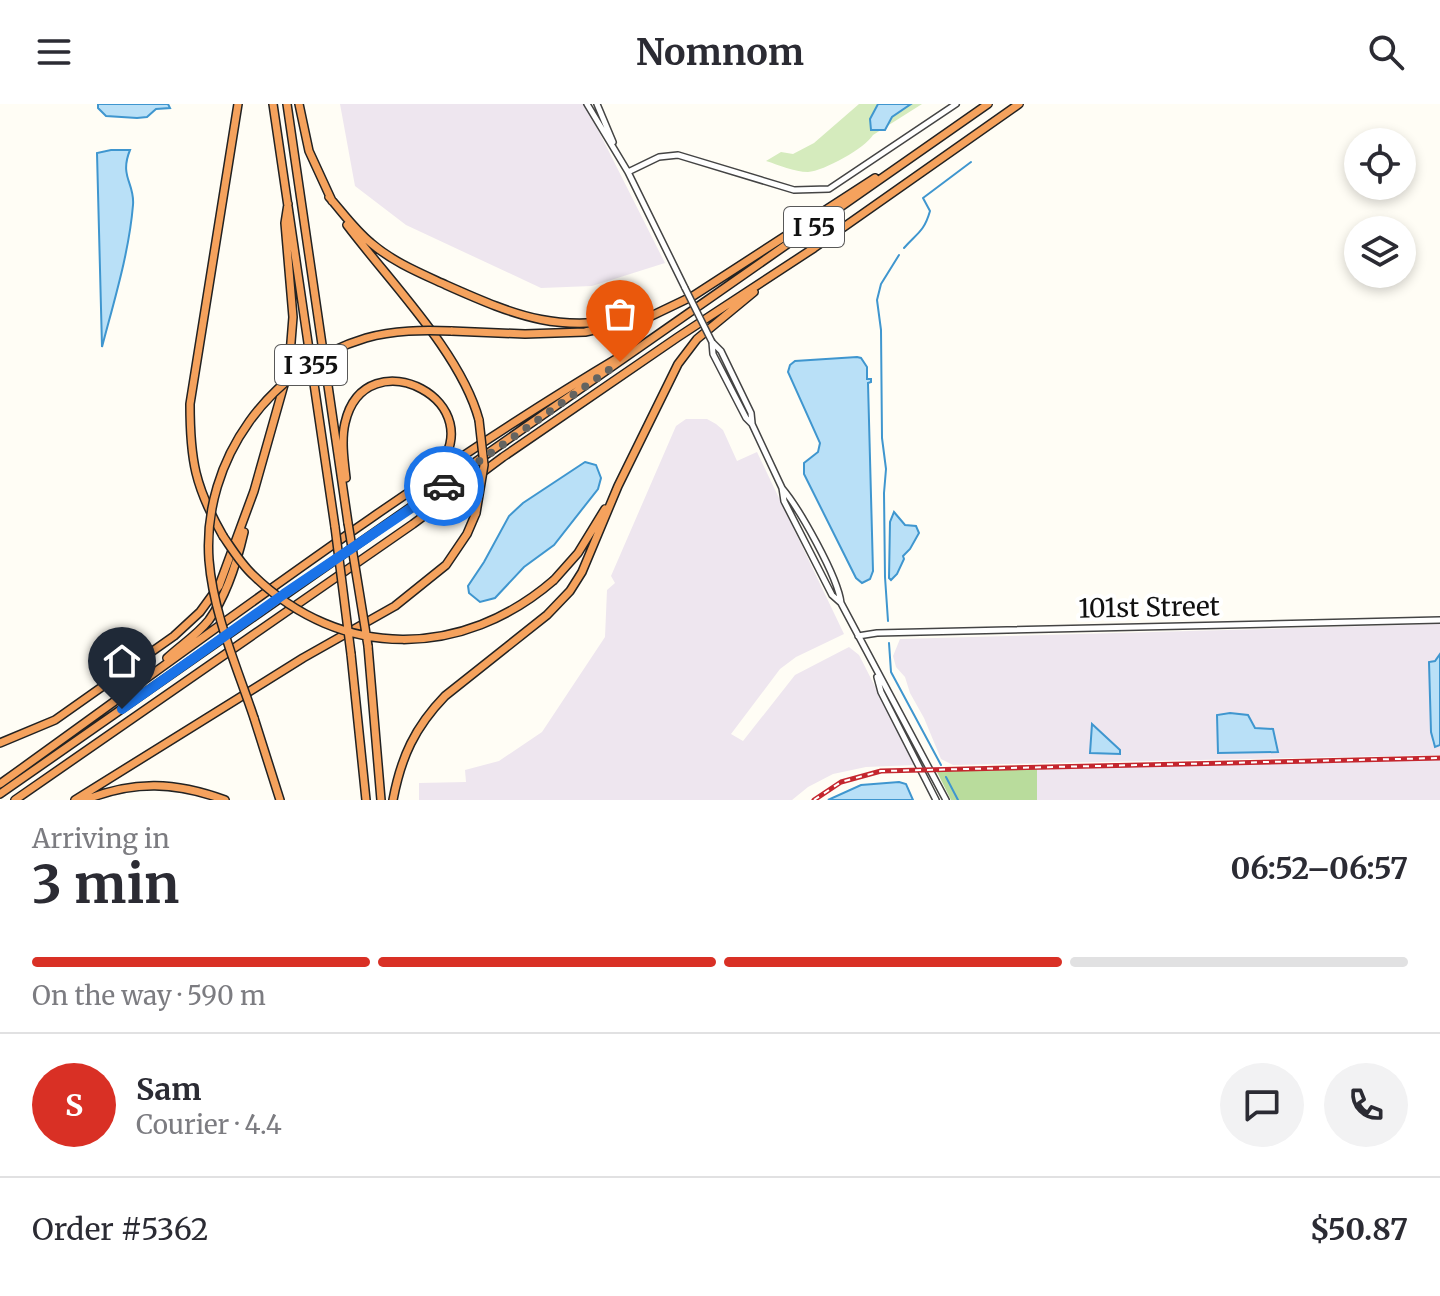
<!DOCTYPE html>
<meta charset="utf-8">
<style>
:root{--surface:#fff;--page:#f2f2f3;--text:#2b2b33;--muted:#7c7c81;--line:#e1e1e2;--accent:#d93025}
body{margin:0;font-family:Merriweather,serif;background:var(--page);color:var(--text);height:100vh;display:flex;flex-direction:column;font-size:30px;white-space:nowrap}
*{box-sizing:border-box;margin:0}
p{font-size:26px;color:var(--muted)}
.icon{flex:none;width:44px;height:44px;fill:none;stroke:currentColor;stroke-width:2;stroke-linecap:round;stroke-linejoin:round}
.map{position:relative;height:696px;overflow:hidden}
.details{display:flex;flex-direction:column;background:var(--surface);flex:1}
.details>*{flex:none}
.buttons{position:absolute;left:1344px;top:24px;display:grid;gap:16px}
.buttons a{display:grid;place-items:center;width:72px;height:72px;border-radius:50%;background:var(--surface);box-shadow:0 4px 12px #0003;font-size:40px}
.pin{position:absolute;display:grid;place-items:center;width:68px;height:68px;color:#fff;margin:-82px -34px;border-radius:50% 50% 50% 0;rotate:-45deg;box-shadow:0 0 8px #0007}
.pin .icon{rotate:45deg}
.courier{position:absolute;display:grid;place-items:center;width:80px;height:80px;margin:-40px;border:6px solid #1a73e8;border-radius:50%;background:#fff;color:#222;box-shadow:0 2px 10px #0007}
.summary em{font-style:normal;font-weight:700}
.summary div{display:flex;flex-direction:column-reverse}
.summary{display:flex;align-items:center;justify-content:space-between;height:136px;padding:0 32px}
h1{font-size:52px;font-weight:700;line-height:60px}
.bar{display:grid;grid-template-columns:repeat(4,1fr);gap:12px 8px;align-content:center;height:96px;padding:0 32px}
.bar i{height:10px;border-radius:6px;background:var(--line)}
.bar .on{background:var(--accent)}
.bar p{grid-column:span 4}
.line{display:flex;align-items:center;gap:20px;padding:0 32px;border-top:2px solid var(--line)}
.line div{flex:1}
.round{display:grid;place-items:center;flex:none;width:84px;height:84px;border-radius:42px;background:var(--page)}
header{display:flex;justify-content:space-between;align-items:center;height:104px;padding:0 32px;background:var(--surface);font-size:36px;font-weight:700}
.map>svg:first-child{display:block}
.industrial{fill:#eee6ef}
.green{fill:#d5ebbd}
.forest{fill:#b9dc9c}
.water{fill:#b9e0f7;stroke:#3f96cf;stroke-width:2}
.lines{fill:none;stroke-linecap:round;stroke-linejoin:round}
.stream{stroke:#3f96cf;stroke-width:2}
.tertiary-casing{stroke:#444;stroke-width:8}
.motorway-casing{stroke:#222;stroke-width:10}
.tertiary{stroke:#fff;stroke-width:5}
.motorway{stroke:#f5a25d;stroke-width:7}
.rail-casing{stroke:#c4262e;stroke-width:5}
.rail{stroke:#fff;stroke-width:2;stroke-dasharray:6;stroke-linecap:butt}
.tertiary-bridge-casing{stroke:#444;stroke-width:8;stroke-linecap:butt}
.motorway-bridge-casing{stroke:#222;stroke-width:10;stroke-linecap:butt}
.tertiary-bridge{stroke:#fff;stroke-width:5}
.motorway-bridge{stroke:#f5a25d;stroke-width:7}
.done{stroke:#646461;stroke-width:8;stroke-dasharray:0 14.4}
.route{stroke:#1a73e8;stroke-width:10}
.labels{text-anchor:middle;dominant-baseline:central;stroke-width:8;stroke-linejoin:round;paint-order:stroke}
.shield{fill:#fff;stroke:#585858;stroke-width:2}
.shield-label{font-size:24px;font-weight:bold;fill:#111}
.street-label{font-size:26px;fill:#111;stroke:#fff}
</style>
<header><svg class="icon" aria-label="menu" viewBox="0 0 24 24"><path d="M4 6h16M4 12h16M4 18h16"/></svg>Nomnom<svg class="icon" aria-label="search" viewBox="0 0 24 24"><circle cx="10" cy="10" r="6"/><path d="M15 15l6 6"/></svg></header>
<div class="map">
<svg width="1440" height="696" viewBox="0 0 1440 696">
<rect width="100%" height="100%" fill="#fffdf5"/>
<path class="industrial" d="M340,0H585L665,159L592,182L541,184L406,121L355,82Z
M686,315H707L716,320L723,326L737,357L757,348L844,530L796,553L780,565L731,630L743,637L795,571L849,543L859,551L915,661L866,663L833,670L808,683L792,696H419V679L466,678L465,666L499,657L542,628L605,533L607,486L615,479L611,472L676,322Z
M1440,520V567L1438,554L1430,558L1432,638L1435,642L1440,641V651L953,661L941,655L924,614L910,589L905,573L896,563L893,552L900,535Z
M1440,655V696H1037V665Z"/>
<path class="green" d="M859,0H922L873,31C865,44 824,67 808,68C794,68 779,61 766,57L781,48L793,50L814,39Z"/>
<path class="forest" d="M1037,664V696H951L936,666Z"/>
<path class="water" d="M98,0H168L170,4L156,5L147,13L137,14L106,12L98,4Z
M878,0H911L892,13L885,26H871L870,15Z
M111,46H130C119,73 135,79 133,101C129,149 114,197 102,243L97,49Z
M857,253L861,254L867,263V275H871V278L868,279L873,467L870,475L862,479L856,474L804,370V359L818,348L820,339L788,268L790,261L795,257Z
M585,358L596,361L601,374L598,385L554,441L524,463L495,494L480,498L469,489L468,482L484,458L509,412L523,399Z
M894,408L905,421L916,422L919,429L910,445L903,452L904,455L897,470L891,476L889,474L890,418Z
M1440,550V641L1435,643L1431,628L1429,558L1435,557Z
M1230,609L1248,611L1255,624L1273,625L1278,648L1218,649L1217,611Z
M1092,620L1120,646V650L1090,649Z
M899,678L906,680L913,696H828L861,681Z"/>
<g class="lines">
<path class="stream" d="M904,144C917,129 924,128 930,107L923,94L971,58
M888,517L885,473L884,389L886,365L882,334L881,226L877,196L881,180L899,151
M889,539L891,568L941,661
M946,673L958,696"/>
<defs>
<path id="tertiary" d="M587,0L628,68L685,184
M597,0L613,38
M628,68L659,53L678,51L794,86L829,85L956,0
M712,238L713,250L746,314L752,320L782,384L784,397L832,491L841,499
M713,239L721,247L751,309L752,319
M782,384C799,404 838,473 841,499L946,696
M858,532L877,529L1440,516
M877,573L881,588L936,696"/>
<path id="motorway" d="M273,0L335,423
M287,0L348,419
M299,0L309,47L332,97
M329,93C343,109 355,126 371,139C393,158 420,169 446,181C518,213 562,231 642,211
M347,121C389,177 461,249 479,316
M451,227L525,230L585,228L645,215L693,192L875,74
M346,374C344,357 341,336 345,319C365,231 499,299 433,369
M223,432C195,383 190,356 190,300L238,0
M554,476L578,449L605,405
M368,542L381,696
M351,550L366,696
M167,554C181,541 197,531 209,516C227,491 237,458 244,428
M254,614L280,696
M0,639L55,616L174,532L200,508L219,482L254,387L289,263L293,213L285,119L288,100
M0,680C204,534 405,381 621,252
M0,690L988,0
M15,696L413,420L503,353L678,233L814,144L1019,0
M75,696L303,554L395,502L446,461L467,430L476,409
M85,696C134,676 176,678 225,696
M393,696C401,653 415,623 445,592L547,511L570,487L582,468L618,382L678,260L697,235L754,188"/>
</defs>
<use href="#tertiary" class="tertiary-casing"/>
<use href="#motorway" class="motorway-casing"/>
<use href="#tertiary" class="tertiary"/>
<use href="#motorway" class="motorway"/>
<defs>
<path id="rail" d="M814,696L841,678L881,667L1440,654"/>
</defs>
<use href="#rail" class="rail-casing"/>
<use href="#rail" class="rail"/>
<defs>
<path id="tertiary-bridge" d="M685,184L712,238"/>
<path id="motorway-bridge" d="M476,409L484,361L479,316
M348,419L368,542
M335,423L351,550
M223,432C232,445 241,460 253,471C341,557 463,555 554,476
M254,614C237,563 213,509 209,456C202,355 271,262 366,234C394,226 423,226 451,227"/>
</defs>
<use href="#tertiary-bridge" class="tertiary-bridge-casing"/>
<use href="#motorway-bridge" class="motorway-bridge-casing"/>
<use href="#tertiary-bridge" class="tertiary-bridge"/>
<use href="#motorway-bridge" class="motorway-bridge"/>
</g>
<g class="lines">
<path class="done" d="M444,382L620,258"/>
<path class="route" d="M122,605L284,490L444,382"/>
</g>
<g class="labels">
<g class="shield">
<rect x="784" y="103" width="60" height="40" rx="6"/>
<rect x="275" y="241" width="72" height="40" rx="6"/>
</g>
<g class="shield-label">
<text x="814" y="123">I 55</text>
<text x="311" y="261">I 355</text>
</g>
<g class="street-label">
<text transform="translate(1149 503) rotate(-1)">101st Street</text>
</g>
</g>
</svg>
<div class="buttons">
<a><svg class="icon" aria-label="locate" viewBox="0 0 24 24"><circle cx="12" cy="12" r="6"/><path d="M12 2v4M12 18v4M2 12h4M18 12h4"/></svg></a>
<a><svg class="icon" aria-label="layers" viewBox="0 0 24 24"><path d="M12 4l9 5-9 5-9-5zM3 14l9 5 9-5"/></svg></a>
</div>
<div class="pin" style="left:620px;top:258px;background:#ea580c"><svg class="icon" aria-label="bag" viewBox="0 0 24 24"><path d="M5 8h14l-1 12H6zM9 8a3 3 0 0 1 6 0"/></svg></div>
<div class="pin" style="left:122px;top:605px;background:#1f2937"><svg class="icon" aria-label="home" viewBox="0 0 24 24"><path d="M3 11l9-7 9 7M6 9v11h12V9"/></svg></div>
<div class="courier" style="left:444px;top:382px"><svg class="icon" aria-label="car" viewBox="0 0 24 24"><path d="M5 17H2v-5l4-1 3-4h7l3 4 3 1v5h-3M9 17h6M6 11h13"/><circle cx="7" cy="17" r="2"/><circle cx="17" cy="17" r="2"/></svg></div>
</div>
<section class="details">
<div class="summary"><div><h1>3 min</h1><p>Arriving in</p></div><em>06:52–06:57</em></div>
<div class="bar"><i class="on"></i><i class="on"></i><i class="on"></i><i></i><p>On the way · 590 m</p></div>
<div class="line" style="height:144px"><b class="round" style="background:var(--accent);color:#fff">S</b><div><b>Sam</b><p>Courier · 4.4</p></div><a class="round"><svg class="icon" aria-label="chat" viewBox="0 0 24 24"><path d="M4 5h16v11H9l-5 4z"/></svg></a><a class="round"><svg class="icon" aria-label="phone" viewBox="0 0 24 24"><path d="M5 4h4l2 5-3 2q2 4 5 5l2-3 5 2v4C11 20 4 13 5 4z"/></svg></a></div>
<div class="line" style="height:104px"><div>Order #5362</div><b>$50.87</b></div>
</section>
